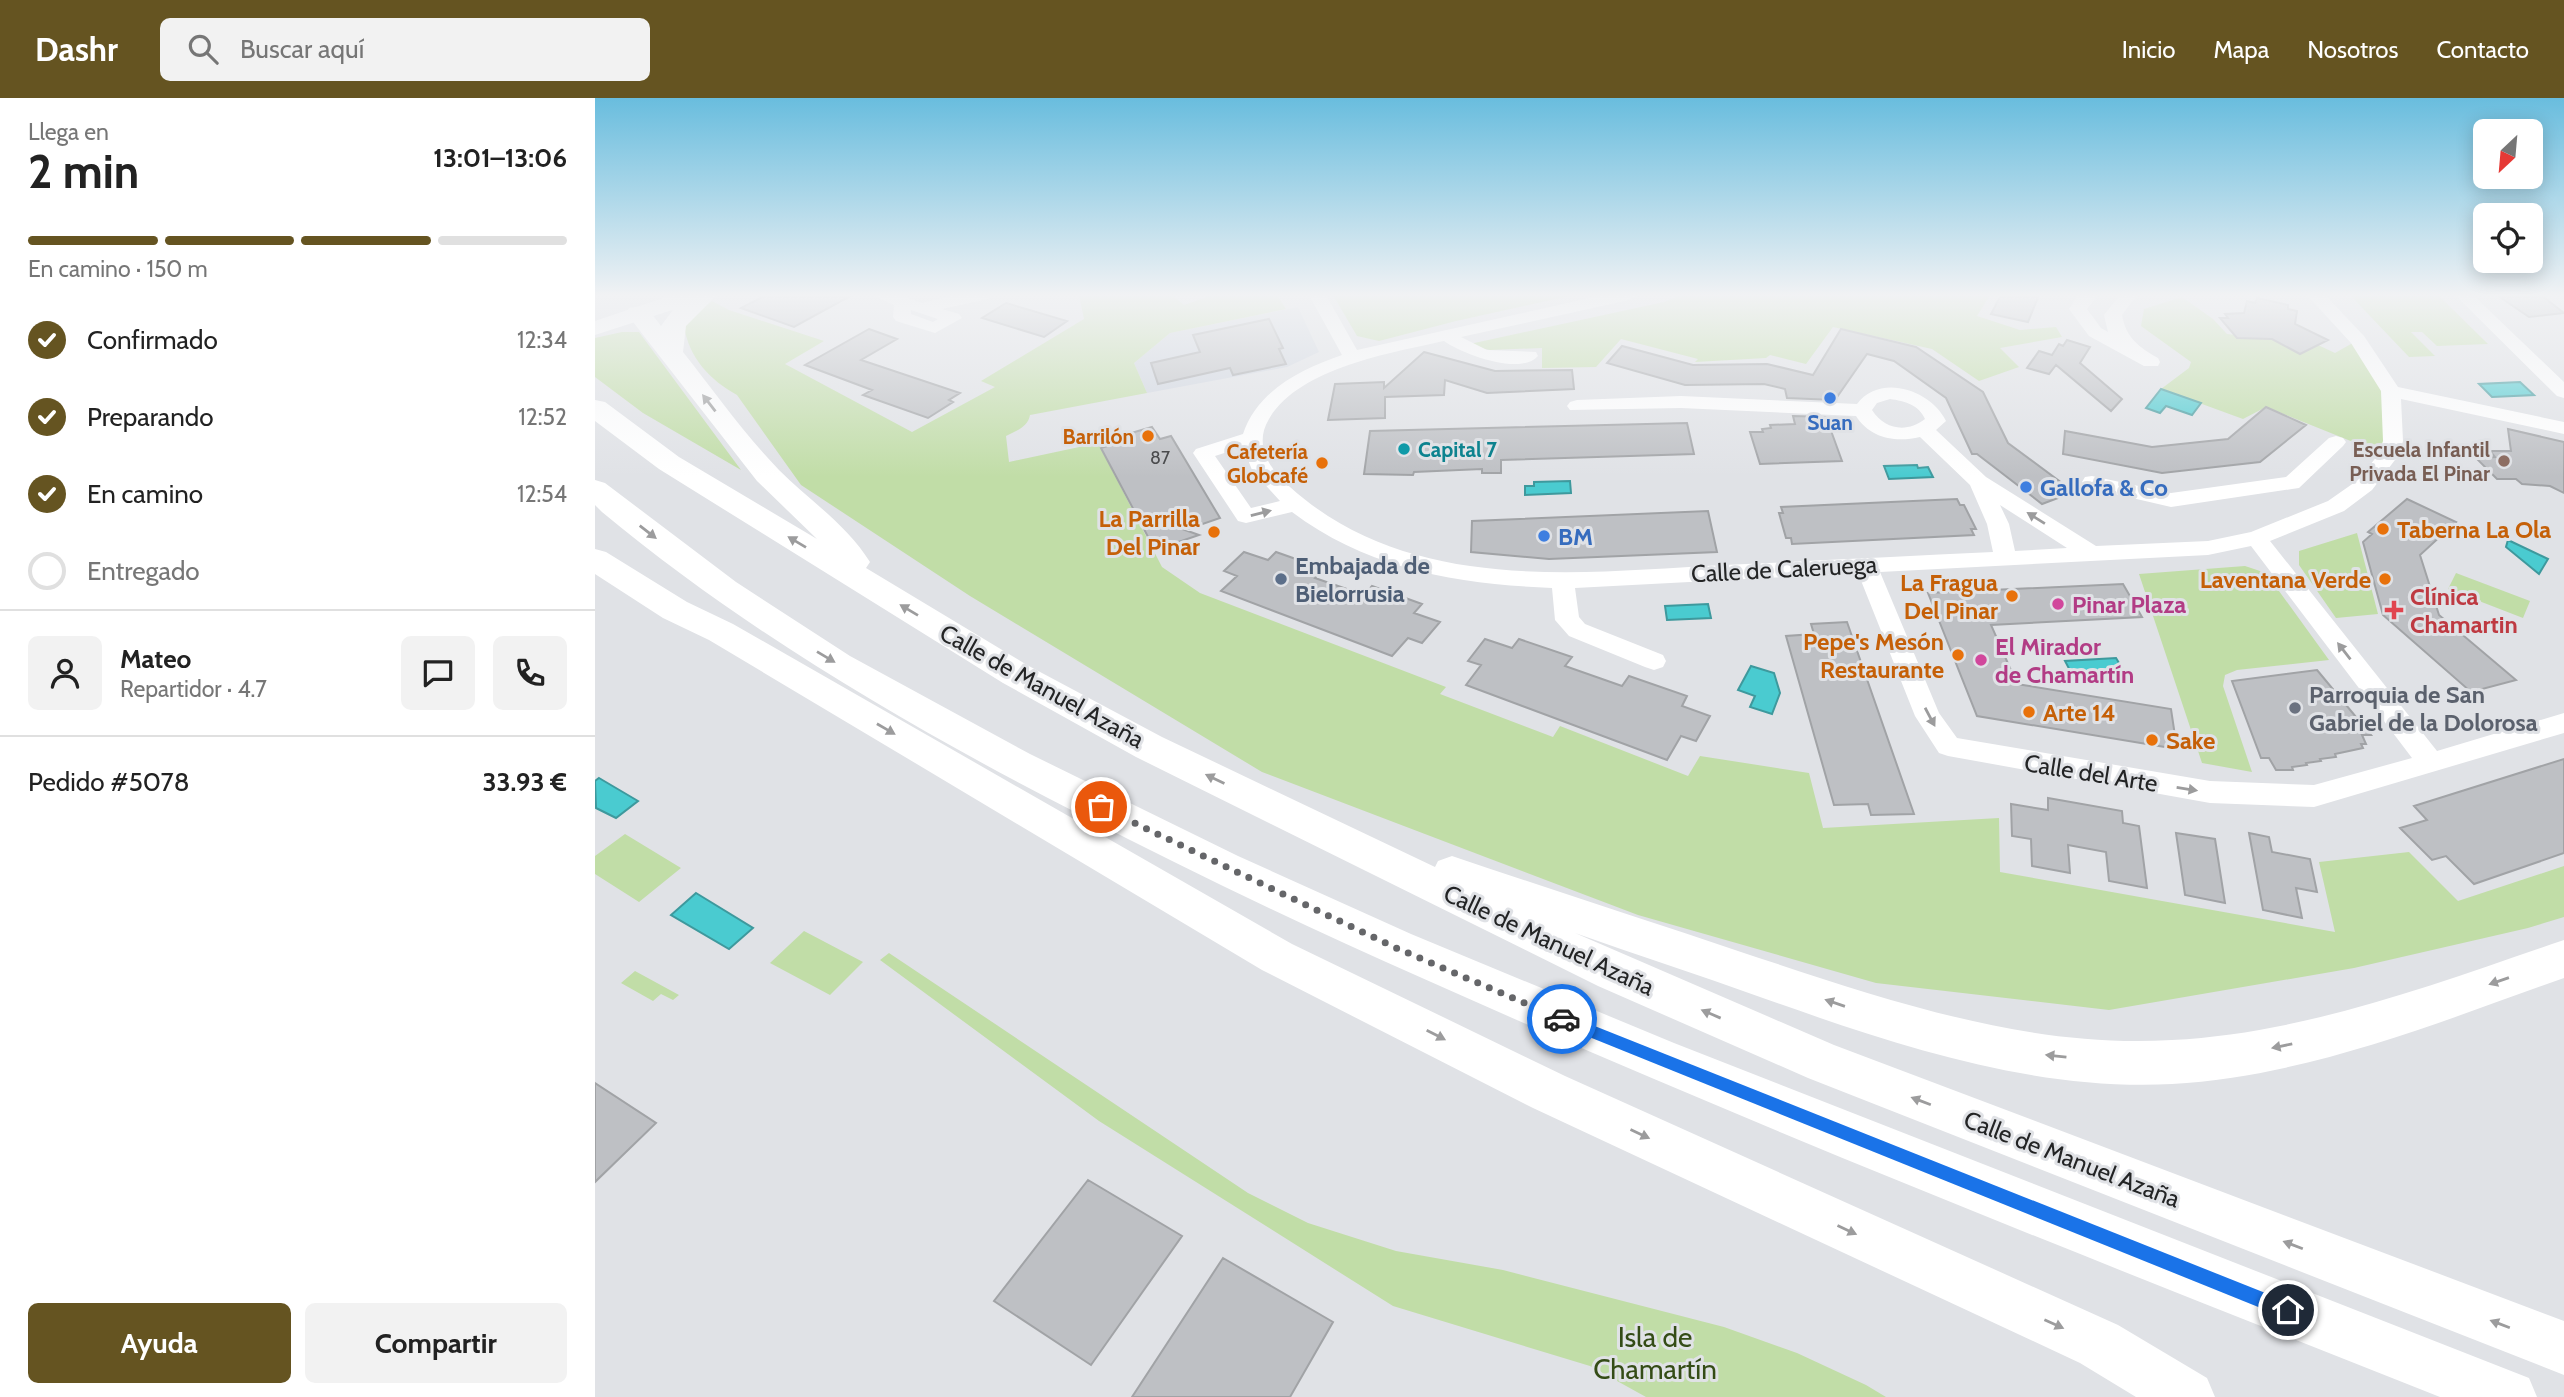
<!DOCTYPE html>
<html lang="es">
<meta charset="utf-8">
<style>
:root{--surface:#fff;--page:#f2f2f2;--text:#222;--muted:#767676;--line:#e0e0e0;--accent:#655421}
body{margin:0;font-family:Cabin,sans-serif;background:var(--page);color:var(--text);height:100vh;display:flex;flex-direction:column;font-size:26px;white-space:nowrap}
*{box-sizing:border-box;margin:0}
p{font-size:23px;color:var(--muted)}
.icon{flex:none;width:38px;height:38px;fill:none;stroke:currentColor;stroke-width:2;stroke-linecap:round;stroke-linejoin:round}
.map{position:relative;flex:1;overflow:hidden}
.side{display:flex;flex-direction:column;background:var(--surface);width:595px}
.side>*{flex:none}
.needle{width:46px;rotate:206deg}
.fabs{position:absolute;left:1878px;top:21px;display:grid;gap:14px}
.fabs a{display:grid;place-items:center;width:70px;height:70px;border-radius:10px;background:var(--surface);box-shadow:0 4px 18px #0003;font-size:35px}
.pin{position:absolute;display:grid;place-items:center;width:60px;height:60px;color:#fff;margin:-30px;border:4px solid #fff;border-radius:50%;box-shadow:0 2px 7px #0007}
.courier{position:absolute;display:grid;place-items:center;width:70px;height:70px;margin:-35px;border:5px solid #1a73e8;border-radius:50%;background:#fff;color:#222;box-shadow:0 2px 9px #0007}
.summary em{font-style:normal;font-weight:700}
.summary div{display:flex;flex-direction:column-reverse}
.summary{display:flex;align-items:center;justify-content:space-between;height:119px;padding:0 28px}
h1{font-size:46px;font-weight:700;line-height:52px}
.bar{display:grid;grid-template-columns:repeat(4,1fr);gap:10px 7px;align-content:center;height:84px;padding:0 28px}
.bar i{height:9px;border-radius:5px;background:var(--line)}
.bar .active{background:var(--accent)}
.bar p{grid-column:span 4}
.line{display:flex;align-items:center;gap:18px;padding:0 28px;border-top:2px solid var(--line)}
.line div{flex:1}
.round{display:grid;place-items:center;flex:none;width:74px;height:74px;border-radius:10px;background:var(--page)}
ol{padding:0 28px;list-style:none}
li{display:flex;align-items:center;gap:21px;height:77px}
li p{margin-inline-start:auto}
li .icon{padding:7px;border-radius:50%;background:var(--accent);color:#fff;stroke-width:4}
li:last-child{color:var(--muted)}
li i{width:38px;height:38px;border:4px solid var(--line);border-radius:50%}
.cta{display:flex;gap:14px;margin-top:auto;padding:14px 28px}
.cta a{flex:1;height:80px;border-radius:10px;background:var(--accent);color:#fff;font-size:28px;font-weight:700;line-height:80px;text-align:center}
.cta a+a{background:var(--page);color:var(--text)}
header{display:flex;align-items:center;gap:42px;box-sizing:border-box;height:98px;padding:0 35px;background:var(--accent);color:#fff}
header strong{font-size:33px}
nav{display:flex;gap:38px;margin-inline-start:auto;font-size:24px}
.search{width:490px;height:63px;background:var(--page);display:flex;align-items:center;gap:18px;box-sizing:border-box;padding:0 24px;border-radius:10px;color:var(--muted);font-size:26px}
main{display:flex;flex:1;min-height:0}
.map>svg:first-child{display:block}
.built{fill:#cfd5df}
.green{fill:#c1dda7}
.water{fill:#4acbd0;stroke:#3e999d;stroke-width:2}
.building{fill:#bec0c4;stroke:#a1a3a6;stroke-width:2}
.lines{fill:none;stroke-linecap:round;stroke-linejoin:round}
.minor{fill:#fff;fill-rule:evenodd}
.major{fill:#fff;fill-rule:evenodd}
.highway{fill:#fff;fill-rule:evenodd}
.oneway{fill:#9c9c9d}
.route{fill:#1a73e8}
.done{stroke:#656669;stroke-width:7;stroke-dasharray:0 12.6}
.shop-dot{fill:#3f7fe0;stroke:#e0e2e6;stroke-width:2.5}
.food-dot{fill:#e8710a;stroke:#e0e2e6;stroke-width:2.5}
.culture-dot{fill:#0f9aa8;stroke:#e0e2e6;stroke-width:2.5}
.education-dot{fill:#8d6e63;stroke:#e0e2e6;stroke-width:2.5}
.service-dot{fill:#5c6f8a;stroke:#e0e2e6;stroke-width:2.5}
.hotel-dot{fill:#d1479c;stroke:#e0e2e6;stroke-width:2.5}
.health-dot{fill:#e0444e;stroke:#e0e2e6;stroke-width:2.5}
.worship-dot{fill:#6b7280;stroke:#e0e2e6;stroke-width:2.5}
.labels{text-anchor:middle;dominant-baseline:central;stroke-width:6;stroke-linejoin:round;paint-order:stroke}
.far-number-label{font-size:18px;fill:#4a4b4d}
.far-shop-label{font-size:21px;font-weight:bold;fill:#366cbe;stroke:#e0e2e6}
.far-food-label{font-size:21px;font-weight:bold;fill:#c56008;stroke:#e0e2e6;text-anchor:end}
.far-culture-label{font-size:21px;font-weight:bold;fill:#0d838f;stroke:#e0e2e6;text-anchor:start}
.far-education-label{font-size:21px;font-weight:bold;fill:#785e54;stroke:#e0e2e6;text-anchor:end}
.shop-label{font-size:24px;font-weight:bold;fill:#366cbe;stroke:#e0e2e6;text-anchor:start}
.food-label{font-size:24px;font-weight:bold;fill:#c56008;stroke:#e0e2e6;text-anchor:end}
.service-label{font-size:24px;font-weight:bold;fill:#4e5e75;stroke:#e0e2e6;text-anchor:start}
.street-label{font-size:24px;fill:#232425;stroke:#e0e2e6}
.health-label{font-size:24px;font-weight:bold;fill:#be3a42;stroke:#e0e2e6;text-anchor:start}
.hotel-label{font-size:24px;font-weight:bold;fill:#b23c85;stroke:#e0e2e6;text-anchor:start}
.worship-label{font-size:24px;font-weight:bold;fill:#5b616d;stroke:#e0e2e6;text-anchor:start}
.near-park-label{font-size:28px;fill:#344c16;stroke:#e0e2e6}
</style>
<header>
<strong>Dashr</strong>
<div class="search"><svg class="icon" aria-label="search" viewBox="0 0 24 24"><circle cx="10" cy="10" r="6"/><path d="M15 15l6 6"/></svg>Buscar aquí</div>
<nav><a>Inicio</a><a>Mapa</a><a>Nosotros</a><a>Contacto</a></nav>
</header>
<main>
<section class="side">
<div class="summary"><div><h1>2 min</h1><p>Llega en</p></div><em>13:01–13:06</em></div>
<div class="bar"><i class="active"></i><i class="active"></i><i class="active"></i><i></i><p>En camino · 150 m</p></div>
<ol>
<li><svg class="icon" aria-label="check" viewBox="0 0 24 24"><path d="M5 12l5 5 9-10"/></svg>Confirmado<p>12:34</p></li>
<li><svg class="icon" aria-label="check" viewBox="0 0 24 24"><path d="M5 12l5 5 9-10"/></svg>Preparando<p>12:52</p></li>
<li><svg class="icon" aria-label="check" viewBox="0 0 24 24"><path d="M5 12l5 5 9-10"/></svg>En camino<p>12:54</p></li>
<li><i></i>Entregado</li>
</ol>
<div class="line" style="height:126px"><a class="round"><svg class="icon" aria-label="person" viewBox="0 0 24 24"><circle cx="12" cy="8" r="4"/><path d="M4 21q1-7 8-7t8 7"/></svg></a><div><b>Mateo</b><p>Repartidor · 4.7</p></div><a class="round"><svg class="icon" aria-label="chat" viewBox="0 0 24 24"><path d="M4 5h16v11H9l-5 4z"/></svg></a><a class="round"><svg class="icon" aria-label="phone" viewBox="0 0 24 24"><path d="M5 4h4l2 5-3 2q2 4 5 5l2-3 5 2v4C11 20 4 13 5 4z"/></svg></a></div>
<div class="line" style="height:91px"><div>Pedido #5078</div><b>33.93 €</b></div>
<div class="cta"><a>Ayuda</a><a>Compartir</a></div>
</section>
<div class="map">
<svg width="1969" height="1299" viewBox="0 0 1969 1299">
<rect width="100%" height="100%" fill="#e0e2e6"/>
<path class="built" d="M703,209L724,254L692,269L552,295L539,265L575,235Z"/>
<path class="green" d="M484,197H577L589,207L617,197H682L691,211L575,235L539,265L552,295L435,317C433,329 421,333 411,338L414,364L503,345L567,469L605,495L851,589L845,596L958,639L965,628L1093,678L1105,658L1214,675L1228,730L1404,720L1405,774L1740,834L1724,764L1814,754L1863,803L1969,768V819L1933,830L1759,870L1514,912L1281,885L1043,817L667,674L375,498L206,387L142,297C115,282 94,260 89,228L105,210L117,203L134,212L229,243L190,266L317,334L400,289L386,283L489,221Z
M738,197H979L861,223L784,243L762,238Z
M1086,197H1395L1382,218L1425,232L1461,229L1467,239L1405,250L1424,269L1384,283L1337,251L1238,229L1211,266L1175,257L1171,260L1100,264L1103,261L1026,241L1001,269L947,270V250L895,252L870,247L1069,204Z
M1755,197H1843L1893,246L1842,248L1827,234H1816L1840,258L1814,259Z
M1587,199L1618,221L1632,236L1677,241L1705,256L1723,247L1740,255L1763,242L1796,293L1793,358L1671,309L1648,321L1566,291L1594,270L1596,264L1546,228L1549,211Z
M27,234H44L146,372L48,315L0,279V240Z
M1762,435L1783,516L1741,520L1704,467V453Z
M1650,468L1671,475L1734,562L1642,572L1630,577L1628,588L1657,674L1607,665L1544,476Z
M1861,475L1935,503L1928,520L1853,491Z
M30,736L86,770L44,804L0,776V758Z
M209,833L268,864L235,897L175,865Z
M294,855L653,1095L713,1125L801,1153L908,1172L1129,1229L1202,1255L1271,1287L1291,1299H1051L995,1268L798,1208L504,1023L285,862Z
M40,873L84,897L78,902L66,896L58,903L26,885Z"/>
<path class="water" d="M1925,284L1939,297L1897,299L1884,286Z
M1566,291L1606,305L1597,317L1571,308L1565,315L1551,310Z
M1322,367L1323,370L1333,369L1338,379L1294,381L1289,368Z
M975,383L976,395L930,397V388H939V384Z
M1913,442L1953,461L1944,476L1911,449Z
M1113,506L1116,520L1072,522L1070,508Z
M1521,560L1533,580L1481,584L1470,563Z
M1156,568L1179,575L1185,595L1177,616L1155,609L1160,598L1143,592Z
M4,680L43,703L21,720L1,710L0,683Z
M101,795L158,830L134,851L76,817Z"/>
<path class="building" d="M171,197H257L199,229L146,210Z
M1406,197H1444L1433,224L1396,216Z
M1902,197H1946L1969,215L1934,219Z
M1662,200L1693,207V211L1702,213L1700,226L1733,242L1705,256L1677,241L1642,240L1625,220H1633L1630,216L1649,215L1652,203L1660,205Z
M411,205L472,223L449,239L387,220Z
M674,221L688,250L684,251L691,266L638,277L635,270L563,286L556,265L605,254L598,237Z
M274,231L302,241L266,262L365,295L354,302L358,304L333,320L268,297L277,292L210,267Z
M1246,231L1321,249L1388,294L1413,345L1479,394L1447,406L1382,356H1377L1351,300L1299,263L1272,256L1240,302L1192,300L1190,291L1169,286L1090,287L1012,265L1027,248L1098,267L1172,266L1218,277Z
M1472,242L1495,249L1485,265L1527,301L1516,313L1461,267L1454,276L1432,270L1444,253L1457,257L1464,246L1468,248Z
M829,254L900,273L977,272L979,291L892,295L850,282L849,297L790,299V320L733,322L740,286L789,284V290Z
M1671,309L1711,327L1665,364L1567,375L1468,356L1470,333L1557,349L1633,341Z
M1198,318L1231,319L1247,363L1165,366L1155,334H1168L1167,331L1176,330L1175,327L1200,326Z
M1092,325L1099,356L906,362V375H887V371L819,374L818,377L769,376L775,333Z
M557,329L565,341L576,338L625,420L590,432L604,437L560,452L506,350L532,342L529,337Z
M1913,331L1969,344V395L1955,388L1927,386L1921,381H1902L1881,360L1900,359L1895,353H1916Z
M1362,401L1365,407H1369L1381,431H1376L1379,437L1197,446L1196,440H1191L1184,415H1188L1186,409Z
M1812,401L1861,424L1825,457L1844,517L1921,582L1876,594L1788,517L1768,444L1777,436L1773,434Z
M1113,413L1122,454L954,461L876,454L877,423Z
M649,454L673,462L681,454L729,471L720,480L769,497L777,488L827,506L819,515L845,524L827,545L813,540L797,558L626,493L642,478L629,473Z
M1528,486L1547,519L1396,527L1422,586L1576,611L1582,651L1382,618L1333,495Z
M1252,524L1319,716L1276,717L1273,706L1239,707L1191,538L1219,536L1216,526Z
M890,541L917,550L924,541L977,559L970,568L1027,588L1034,578L1092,598L1087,608L1115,618L1101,643L1086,638L1072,662L871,587L886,567L873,563Z
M1722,572L1776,637H1767L1771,646H1766L1768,650L1740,656L1741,659L1725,661L1726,663L1711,665L1712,667L1697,669L1698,672H1681L1674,660H1666L1637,583Z
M1969,661V755L1879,786L1851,758L1837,762L1805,730L1832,722L1819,708Z
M1453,700L1527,713L1528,725L1544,728L1552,790L1514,783L1511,754L1473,747L1475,775L1437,768L1436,741L1417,738L1416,706L1453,712Z
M1581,735L1620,741L1630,805L1590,797Z
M1654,735L1674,739L1677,754L1715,761L1722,794L1701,790L1707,820L1668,812Z
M0,985L61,1025L0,1084Z
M493,1082L587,1138L496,1267L399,1203Z
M628,1160L738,1224L695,1299H537Z"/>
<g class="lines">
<path class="minor" d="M277,197H304L327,205L361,197H395L393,201L347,211L364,216L367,220L340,235L301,223L298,219L299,207ZM316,212L343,221L338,224L316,216Z
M714,197H731L762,252L1008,197H1042L1034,202L866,239L892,252L941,254L943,258C926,278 867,256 849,243C795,255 704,270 674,321C658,347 675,372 695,389C814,496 981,475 1129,467C1219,463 1308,458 1398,454L1392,426L1375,387L1325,339C1300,345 1275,340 1261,318L1086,310L975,312L972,308L975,304L982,302L1086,298L1262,306C1285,275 1336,292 1351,323L1341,332L1391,379L1501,448L1613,443L1656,434L1733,403L1763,382L1783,357L1788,343L1786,293L1756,245L1712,197H1730L1769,238L1803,289L1969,324V336L1806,301L1808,343L1803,358L1777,392L1749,413L1675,443L1842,653L1969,615V635L1719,709L1615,705L1353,658L1344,655L1320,618L1263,475L980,490L984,519L990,526L1068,557L1071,563L1068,569L1059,572L1050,569L974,538L960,522L957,490C864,486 774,472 697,414L651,425L643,423L598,355L601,351L648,336C662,293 706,271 747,257ZM1295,301C1310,303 1324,307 1330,321C1312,335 1290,332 1277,312L1282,305ZM648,349L657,372L685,403L656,410L620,358ZM1405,407L1472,450L1420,453L1414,426ZM1656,448L1817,660L1719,687L1615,683L1362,640L1344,615L1285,474L1613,457Z
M1483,197H1503L1492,211L1506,230L1513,234L1509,217L1525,197H1542L1527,217C1531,240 1544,249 1563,260L1565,264L1563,268H1549L1494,238L1474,211Z
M1860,197H1878L1969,284V300L1962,298Z
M1741,338L1748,340L1751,344L1748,348L1704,390L1697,391L1576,409L1490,389L1487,384L1490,379L1497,378L1576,395L1691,379L1734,340Z"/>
<path class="major" d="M77,197H111L108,202L0,237V223Z"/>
<path class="highway" d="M94,197H122L91,228L88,254C119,293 149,336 184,372C214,402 252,427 275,464L271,470L432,567L567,639L840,769L843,763L857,758C952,790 1048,821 1143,853C1284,899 1427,951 1577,942C1713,935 1842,885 1969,842V880C1842,925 1713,978 1577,986C1434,993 1298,946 1165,899C1104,877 1042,857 980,835L1239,947L1969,1223V1277L1213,980L1003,888L541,659L408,585L64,371L0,323V302L10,304L84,359L222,441L162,383L31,215L34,210C52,206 56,215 66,228L80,209Z
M0,382L10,385L141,484L255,558L435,656L643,758L816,836L1079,945L1934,1280L1942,1299H1845C1504,1164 1162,1030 827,880C711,829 597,774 484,716C316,630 153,535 7,414L0,407Z
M0,451L11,454L92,504L138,526L697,846L970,978L1523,1227L1612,1280L1620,1299H1541L1485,1265L938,1010L667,872L114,542L68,520L0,476Z"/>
</g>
<defs><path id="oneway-solid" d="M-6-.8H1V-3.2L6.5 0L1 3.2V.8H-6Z" transform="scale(1.75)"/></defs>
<g class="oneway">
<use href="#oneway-solid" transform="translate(114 305) rotate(-128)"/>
<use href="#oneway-solid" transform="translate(666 415) rotate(-14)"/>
<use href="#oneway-solid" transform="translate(1441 420) rotate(-148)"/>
<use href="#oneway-solid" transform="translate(53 434) rotate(38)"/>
<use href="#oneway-solid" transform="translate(202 444) rotate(-149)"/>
<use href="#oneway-solid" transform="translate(314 512) rotate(-149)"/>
<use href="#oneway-solid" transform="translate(1749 553) rotate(-128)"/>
<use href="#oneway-solid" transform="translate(231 559) rotate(31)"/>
<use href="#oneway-solid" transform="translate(1335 619) rotate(62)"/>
<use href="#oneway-solid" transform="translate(291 631) rotate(30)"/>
<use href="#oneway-solid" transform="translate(620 681) rotate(-154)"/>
<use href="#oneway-solid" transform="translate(1592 691) rotate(9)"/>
<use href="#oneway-solid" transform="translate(1904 883) rotate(161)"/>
<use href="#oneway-solid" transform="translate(1240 905) rotate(-161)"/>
<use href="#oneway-solid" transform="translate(1116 916) rotate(-157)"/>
<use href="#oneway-solid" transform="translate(841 937) rotate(27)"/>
<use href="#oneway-solid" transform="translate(1687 948) rotate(168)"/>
<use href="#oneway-solid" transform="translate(1461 958) rotate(-174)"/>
<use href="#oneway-solid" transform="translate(1326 1003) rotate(-159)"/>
<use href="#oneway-solid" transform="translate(1045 1036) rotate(25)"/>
<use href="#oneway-solid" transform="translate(1252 1132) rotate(25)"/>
<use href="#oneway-solid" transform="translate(1698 1147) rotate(-159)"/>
<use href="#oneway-solid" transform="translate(1459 1226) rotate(24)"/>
<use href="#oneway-solid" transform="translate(1905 1226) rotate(-159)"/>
</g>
<linearGradient id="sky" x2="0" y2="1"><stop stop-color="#69bdde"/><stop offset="0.52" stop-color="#f1f2f4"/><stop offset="1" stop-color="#f1f2f4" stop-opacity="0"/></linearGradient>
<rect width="1969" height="379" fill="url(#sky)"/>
<path class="route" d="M967,915L1693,1204L1698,1207L1701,1212L1698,1218L1693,1221L962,926V917Z"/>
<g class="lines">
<path class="done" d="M506,709L799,849L967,921"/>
</g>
<g class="shop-dot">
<circle cx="1235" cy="300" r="7"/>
<circle cx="1431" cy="389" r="7"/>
<circle cx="949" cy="438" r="7"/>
</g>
<g class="food-dot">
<circle cx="553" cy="338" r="7"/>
<circle cx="727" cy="365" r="7"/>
<circle cx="1788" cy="431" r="7"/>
<circle cx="619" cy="434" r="7"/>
<circle cx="1790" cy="481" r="7"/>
<circle cx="1417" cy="498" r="7"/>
<circle cx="1363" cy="557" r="7"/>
<circle cx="1434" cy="614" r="7"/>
<circle cx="1557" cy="642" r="7"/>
</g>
<circle class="culture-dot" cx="809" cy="351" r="7"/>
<circle class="education-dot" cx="1909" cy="363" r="7"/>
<circle class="service-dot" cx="686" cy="481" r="7"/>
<g class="hotel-dot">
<circle cx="1463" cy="506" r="7"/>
<circle cx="1386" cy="562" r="7"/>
</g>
<path class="health-dot" d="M1795.5 501.5h7v7h7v7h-7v7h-7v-7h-7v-7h7z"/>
<circle class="worship-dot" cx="1700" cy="610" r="7"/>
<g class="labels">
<g class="far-number-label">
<text x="565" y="360">87</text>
</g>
<g class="far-shop-label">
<text x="1235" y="324">Suan</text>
</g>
<g class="far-food-label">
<text x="539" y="338">Barrilón</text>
<text x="713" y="353">Cafetería<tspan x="713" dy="24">Globcafé</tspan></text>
</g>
<g class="far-culture-label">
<text x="823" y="351">Capital 7</text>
</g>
<g class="far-education-label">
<text x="1895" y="351">Escuela Infantil<tspan x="1895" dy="24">Privada El Pinar</tspan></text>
</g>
<g class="shop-label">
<text x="1445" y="389">Gallofa &amp; Co</text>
<text x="963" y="438">BM</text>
</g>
<g class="food-label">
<text x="605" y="420">La Parrilla<tspan x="605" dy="28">Del Pinar</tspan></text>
<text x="1802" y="431" text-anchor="start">Taberna La Ola</text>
<text x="1776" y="481">Laventana Verde</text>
<text x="1403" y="484">La Fragua<tspan x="1403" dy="28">Del Pinar</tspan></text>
<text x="1349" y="543">Pepe's Mesón<tspan x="1349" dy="28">Restaurante</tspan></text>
<text x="1448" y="614" text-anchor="start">Arte 14</text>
<text x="1571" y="642" text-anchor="start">Sake</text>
</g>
<g class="service-label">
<text x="700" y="467">Embajada de<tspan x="700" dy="28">Bielorrusia</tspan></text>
</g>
<g class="street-label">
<text transform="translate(1189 471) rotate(-3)">Calle de Caleruega</text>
<text transform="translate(447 588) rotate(29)">Calle de Manuel Azaña</text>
<text transform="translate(1496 675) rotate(9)">Calle del Arte</text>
<text transform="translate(954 842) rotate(25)">Calle de Manuel Azaña</text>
<text transform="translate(1477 1061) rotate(21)">Calle de Manuel Azaña</text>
</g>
<g class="health-label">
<text x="1815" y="498">Clínica<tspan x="1815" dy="28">Chamartin</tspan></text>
</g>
<g class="hotel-label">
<text x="1477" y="506">Pinar Plaza</text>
<text x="1400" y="548">El Mirador<tspan x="1400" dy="28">de Chamartín</tspan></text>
</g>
<g class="worship-label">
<text x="1714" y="596">Parroquia de San<tspan x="1714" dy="28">Gabriel de la Dolorosa</tspan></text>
</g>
<g class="near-park-label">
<text x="1060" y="1239">Isla de<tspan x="1060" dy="32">Chamartín</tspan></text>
</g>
</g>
</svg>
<div class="fabs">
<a><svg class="needle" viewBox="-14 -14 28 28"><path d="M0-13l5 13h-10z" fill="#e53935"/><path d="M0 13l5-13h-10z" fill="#767676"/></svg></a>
<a><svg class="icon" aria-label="locate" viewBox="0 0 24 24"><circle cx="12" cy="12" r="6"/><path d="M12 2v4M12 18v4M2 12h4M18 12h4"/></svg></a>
</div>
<div class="pin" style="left:506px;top:709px;background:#ea580c"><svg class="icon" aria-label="bag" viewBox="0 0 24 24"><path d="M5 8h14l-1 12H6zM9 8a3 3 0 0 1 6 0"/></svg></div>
<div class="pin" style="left:1693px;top:1212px;background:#1f2937"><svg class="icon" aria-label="home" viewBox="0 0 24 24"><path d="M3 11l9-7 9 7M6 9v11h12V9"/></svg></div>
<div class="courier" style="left:967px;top:921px"><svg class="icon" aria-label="car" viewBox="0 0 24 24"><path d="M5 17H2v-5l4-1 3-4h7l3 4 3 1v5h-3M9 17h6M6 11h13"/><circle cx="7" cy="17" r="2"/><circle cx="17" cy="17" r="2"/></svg></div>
</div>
</main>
